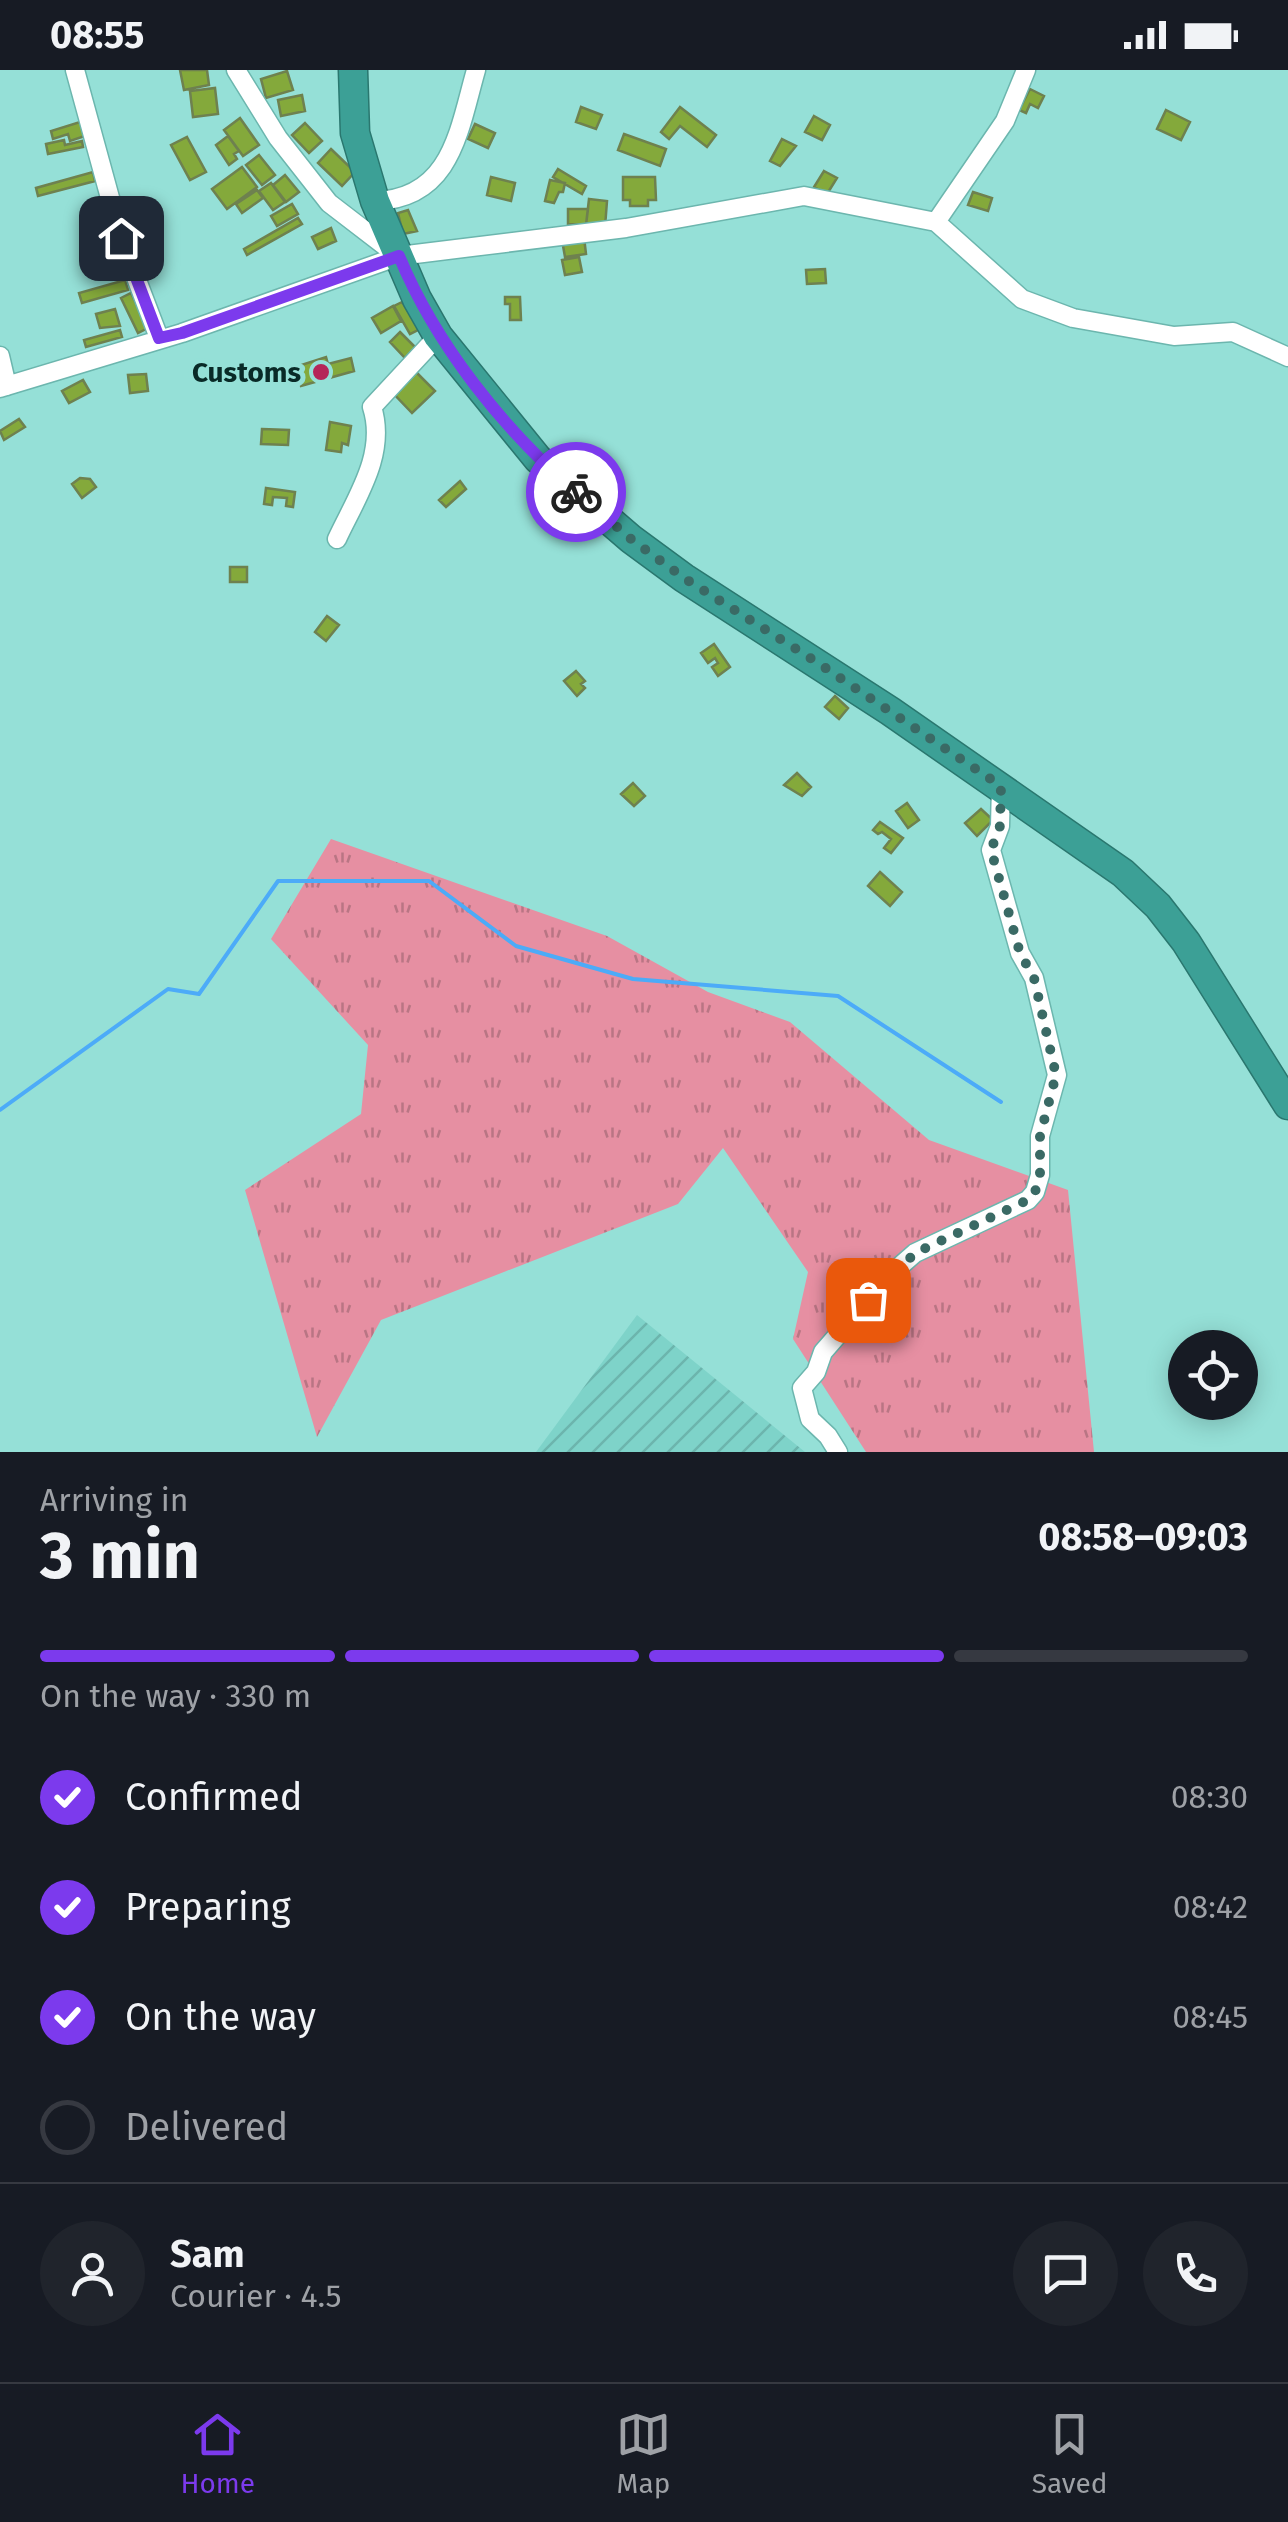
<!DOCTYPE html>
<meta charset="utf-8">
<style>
:root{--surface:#171b24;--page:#20242c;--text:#f1f3f6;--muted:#9ea1a6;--line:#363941;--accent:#7c3aed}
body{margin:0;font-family:"Fira Sans",sans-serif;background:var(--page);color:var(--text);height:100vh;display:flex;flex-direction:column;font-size:38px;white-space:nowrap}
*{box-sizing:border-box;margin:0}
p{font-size:32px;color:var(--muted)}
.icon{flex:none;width:55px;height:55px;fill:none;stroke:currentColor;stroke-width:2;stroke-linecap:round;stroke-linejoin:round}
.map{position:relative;height:1382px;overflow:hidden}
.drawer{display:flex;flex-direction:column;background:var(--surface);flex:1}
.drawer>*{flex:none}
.tools{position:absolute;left:1168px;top:1260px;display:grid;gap:20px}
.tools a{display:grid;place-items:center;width:90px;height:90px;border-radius:50%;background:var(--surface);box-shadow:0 5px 25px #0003;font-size:50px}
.pin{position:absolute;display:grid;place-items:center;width:85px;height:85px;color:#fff;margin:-42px;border-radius:20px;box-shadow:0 5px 15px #0006}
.courier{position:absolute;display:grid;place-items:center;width:100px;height:100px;margin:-50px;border:8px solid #7c3aed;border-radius:50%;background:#fff;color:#222;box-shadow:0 2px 12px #0007}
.headline em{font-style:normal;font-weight:700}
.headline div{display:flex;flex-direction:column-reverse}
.headline{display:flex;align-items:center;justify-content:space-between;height:170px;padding:0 40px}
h1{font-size:65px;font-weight:700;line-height:75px}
.bar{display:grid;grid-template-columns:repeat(4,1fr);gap:15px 10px;align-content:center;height:120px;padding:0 40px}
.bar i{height:12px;border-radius:8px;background:var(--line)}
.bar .active{background:var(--accent)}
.bar p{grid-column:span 4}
.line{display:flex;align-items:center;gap:25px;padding:0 40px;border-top:2px solid var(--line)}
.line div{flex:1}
.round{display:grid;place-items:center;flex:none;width:105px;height:105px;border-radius:52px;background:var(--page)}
ol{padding:0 40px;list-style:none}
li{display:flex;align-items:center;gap:30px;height:110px}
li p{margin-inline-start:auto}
li .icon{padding:10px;border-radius:50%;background:var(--accent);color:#fff;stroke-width:4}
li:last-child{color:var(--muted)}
li i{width:55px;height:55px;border:5px solid var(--line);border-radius:50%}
.status{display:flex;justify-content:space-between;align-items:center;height:70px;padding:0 50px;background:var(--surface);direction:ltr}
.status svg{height:28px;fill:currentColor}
.tabs{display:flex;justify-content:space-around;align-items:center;height:140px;border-top:2px solid var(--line);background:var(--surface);font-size:28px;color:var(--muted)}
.tabs a{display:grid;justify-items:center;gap:5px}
.tabs .active{color:var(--accent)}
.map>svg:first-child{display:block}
.industrial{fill:url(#industrial-furrows)}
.grass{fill:url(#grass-tufts)}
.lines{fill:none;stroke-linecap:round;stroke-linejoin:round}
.stream{stroke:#4cabf8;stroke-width:4}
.building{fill:#84a93b;stroke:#6e814f;stroke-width:2.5}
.minor-casing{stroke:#6cb6ae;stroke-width:21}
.highway-casing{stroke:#2a776f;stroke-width:31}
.minor{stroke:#fff;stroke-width:18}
.highway{stroke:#3ca096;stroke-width:28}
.done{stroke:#3a6a65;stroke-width:10;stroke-dasharray:0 18}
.route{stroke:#7c3aed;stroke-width:12}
.poi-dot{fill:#b52658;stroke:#95e0d7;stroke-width:4}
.labels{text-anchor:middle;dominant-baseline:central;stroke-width:10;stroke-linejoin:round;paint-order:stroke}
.poi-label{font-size:28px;font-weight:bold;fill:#092a27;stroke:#95e0d7;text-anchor:end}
</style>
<div class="status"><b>08:55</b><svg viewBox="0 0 49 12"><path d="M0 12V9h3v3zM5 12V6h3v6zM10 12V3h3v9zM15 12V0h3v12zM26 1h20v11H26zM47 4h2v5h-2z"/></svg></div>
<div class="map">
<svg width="1288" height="1382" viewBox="0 0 1288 1382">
<defs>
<pattern id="industrial-furrows" width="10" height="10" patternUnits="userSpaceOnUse" patternTransform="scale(2.5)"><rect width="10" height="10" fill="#7ed3c9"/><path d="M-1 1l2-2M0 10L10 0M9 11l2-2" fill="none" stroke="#6cb5ad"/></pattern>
<pattern id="grass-tufts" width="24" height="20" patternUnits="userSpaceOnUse" patternTransform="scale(2.5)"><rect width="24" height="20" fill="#e68fa2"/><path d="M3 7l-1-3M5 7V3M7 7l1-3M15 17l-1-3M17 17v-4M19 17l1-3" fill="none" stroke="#b97584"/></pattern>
</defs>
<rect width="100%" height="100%" fill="#95e0d7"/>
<path class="industrial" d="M637,1245L805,1382H536Z"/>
<path class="grass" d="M331,769L607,866L708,922L790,952L929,1070L1068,1120L1094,1382H866L793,1269L808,1202L723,1078L678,1134L381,1250L317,1367L245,1120L361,1044L368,975L271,869Z"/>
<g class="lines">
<path class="stream" d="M0,1040L168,919L199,924L278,811H429L516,876L633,909L838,926L1001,1032"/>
</g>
<path class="building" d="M180,0H207L209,15L184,20Z
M287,1L293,20L266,28L261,9Z
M215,18L218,44L193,47L190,21Z
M1030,19L1044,26L1038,38L1030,34L1026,43L1019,40Z
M302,25L305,41L281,46L278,30Z
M581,37L602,45L596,59L576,52Z
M680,37L716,65L707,77L680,56L669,69L661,62Z
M1166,40L1190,52L1181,70L1157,59Z
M814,46L830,55L822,70L805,62Z
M240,48L259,75L243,86L224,60Z
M80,52L85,66L70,71L68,64L53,69L51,61Z
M305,53L322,71L309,83L292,65Z
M475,54L495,63L488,78L468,69Z
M624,64L666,79L660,96L618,80Z
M228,66L239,81L234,84L237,89L229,95L216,75Z
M187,67L206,102L190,110L171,75Z
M782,69L796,76L780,96L770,91Z
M64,70L65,75L82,71L83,77L48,84L46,74Z
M331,79L355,102L342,116L318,93Z
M259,85L275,105L262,115L246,95Z
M242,97L257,117L227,139L212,119Z
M558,99L586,116L582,124L553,107Z
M824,101L837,108L827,124L814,117Z
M93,102L95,111L38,126L36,118Z
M285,105L299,122L286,132L273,115Z
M491,107L515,113L511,131L487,125Z
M623,107H655L656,130H648V136H630V130H623Z
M550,110L565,113L563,122H559L554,133L545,131Z
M271,113L285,132L273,140L259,121Z
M257,120L263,128L242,143L236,134Z
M973,122L992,128L988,141L968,135Z
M589,129L607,131L605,157L586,155Z
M292,134L298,144L277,156L271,146Z
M568,139H588L586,155L568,154Z
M408,140L417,161L403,164L398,143Z
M298,148L302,154L247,185L244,179Z
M331,158L336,171L318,179L312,167Z
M584,167L586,184L565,187L562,170Z
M579,187L582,202L565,205L562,190Z
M825,199L826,213L807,214L806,200Z
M125,210L128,220L82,233L79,223Z
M131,223L148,258L138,263L121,228Z
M505,227H520L521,250H510V234H505Z
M402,232L420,259L410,264L394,236Z
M393,236L401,251L381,263L372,248Z
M115,239L120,256L100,258L96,244Z
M120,260L122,267L86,277L84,270Z
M400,262L416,278L405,288L390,272Z
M326,287L328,294L351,288L354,301L301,316L295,297Z
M414,300L435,321L412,343L392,322Z
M146,304L148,321L130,323L128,305Z
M83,310L90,322L69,333L62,321Z
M19,349L25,357L4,370L0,361Z
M330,352L351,356L348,375L342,373L341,382L326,380Z
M262,359L289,360L288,375L261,374Z
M80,408L90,409L96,417L82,428L72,414Z
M460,411L466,419L446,437L439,430Z
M266,418L295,422L293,437L286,436L287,428L273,427L272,435L264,434Z
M230,497H247V512H230Z
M327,546L339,555L326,571L315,562Z
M714,574L730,597L718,606L712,597L718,593L715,588L708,593L701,583Z
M576,601L585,611L581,614L585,618L577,626L564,611Z
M835,626L848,638L839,649L825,637Z
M797,703L811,717L802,726L784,715Z
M633,713L645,726L634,736L621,724Z
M907,733L919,750L908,758L896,741Z
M981,739L993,750L977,766L965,753Z
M880,752L903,768L891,783L884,778L891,769L882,762L878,764L873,760Z
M880,802L902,822L890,836L868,816Z"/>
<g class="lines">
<defs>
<path id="minor" d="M75,0L121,168L159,268
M236,0L278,68L329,133L394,183
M375,131C452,129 459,59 476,0
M936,152L1005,51L1026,0
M0,286L7,316
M0,318L182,263L399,186L626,158L804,126L936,152L1022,229L1073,248L1174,266L1233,262L1288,287
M337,469C356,428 387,384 372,337L438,266
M838,1382L828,1366L810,1349L802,1318L816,1302L823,1282L891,1204L915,1183L1028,1130L1035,1122L1040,1105V1066L1057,1005L1034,908L1020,883L991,780L1000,756L1001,715"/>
<path id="highway" d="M353,0L355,63L375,131L417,229L438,266L538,389L631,469L684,508L890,641L1123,803L1158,836L1186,872L1288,1035"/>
</defs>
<use href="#minor" class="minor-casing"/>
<use href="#highway" class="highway-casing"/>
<use href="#minor" class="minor"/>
<use href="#highway" class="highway"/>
</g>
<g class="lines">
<path class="done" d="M576,422L631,469L684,508L815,591L1001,716L1000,756L991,780L1020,883L1034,908L1056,1005L1040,1066V1105L1035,1122L1028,1130L915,1183L868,1230"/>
<path class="route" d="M121,168L159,268L182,263L399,186C436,275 503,359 576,422"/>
</g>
<circle class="poi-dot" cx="321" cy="302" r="10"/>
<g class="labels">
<g class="poi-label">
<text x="301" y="302">Customs</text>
</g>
</g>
</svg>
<div class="tools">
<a><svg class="icon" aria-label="locate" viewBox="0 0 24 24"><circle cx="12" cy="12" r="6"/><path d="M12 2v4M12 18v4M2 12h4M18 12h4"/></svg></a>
</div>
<div class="pin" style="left:868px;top:1230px;background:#ea580c"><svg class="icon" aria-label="bag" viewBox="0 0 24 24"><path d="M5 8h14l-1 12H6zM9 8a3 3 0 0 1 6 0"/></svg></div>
<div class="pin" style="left:121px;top:168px;background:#1f2937"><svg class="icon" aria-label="home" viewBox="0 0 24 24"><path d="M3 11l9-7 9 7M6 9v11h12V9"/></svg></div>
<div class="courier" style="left:576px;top:422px"><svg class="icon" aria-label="bike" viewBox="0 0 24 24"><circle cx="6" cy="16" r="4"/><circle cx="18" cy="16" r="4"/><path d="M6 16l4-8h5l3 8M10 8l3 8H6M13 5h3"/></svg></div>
</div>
<section class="drawer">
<div class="headline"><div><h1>3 min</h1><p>Arriving in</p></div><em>08:58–09:03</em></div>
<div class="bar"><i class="active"></i><i class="active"></i><i class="active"></i><i></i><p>On the way · 330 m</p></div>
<ol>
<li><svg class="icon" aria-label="check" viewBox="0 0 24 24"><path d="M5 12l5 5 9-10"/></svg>Confirmed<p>08:30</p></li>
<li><svg class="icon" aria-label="check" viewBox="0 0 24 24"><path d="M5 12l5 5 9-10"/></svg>Preparing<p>08:42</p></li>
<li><svg class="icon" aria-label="check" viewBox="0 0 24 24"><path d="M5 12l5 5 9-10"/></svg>On the way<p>08:45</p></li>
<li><i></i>Delivered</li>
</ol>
<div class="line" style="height:180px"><a class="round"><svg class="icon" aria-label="person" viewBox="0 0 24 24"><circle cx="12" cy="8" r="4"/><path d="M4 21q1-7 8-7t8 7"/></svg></a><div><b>Sam</b><p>Courier · 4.5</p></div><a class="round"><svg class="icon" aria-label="chat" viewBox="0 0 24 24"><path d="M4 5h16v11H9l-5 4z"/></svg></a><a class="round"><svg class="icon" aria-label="phone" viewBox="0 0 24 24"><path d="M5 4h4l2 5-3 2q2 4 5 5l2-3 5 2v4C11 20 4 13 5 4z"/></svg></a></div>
</section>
<nav class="tabs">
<a class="active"><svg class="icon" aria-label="home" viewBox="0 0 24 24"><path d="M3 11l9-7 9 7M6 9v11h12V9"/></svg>Home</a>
<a><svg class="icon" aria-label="map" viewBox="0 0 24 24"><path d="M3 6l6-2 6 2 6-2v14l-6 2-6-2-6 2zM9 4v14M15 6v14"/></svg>Map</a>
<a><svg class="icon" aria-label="saved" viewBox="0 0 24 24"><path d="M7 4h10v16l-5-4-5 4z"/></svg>Saved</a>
</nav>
